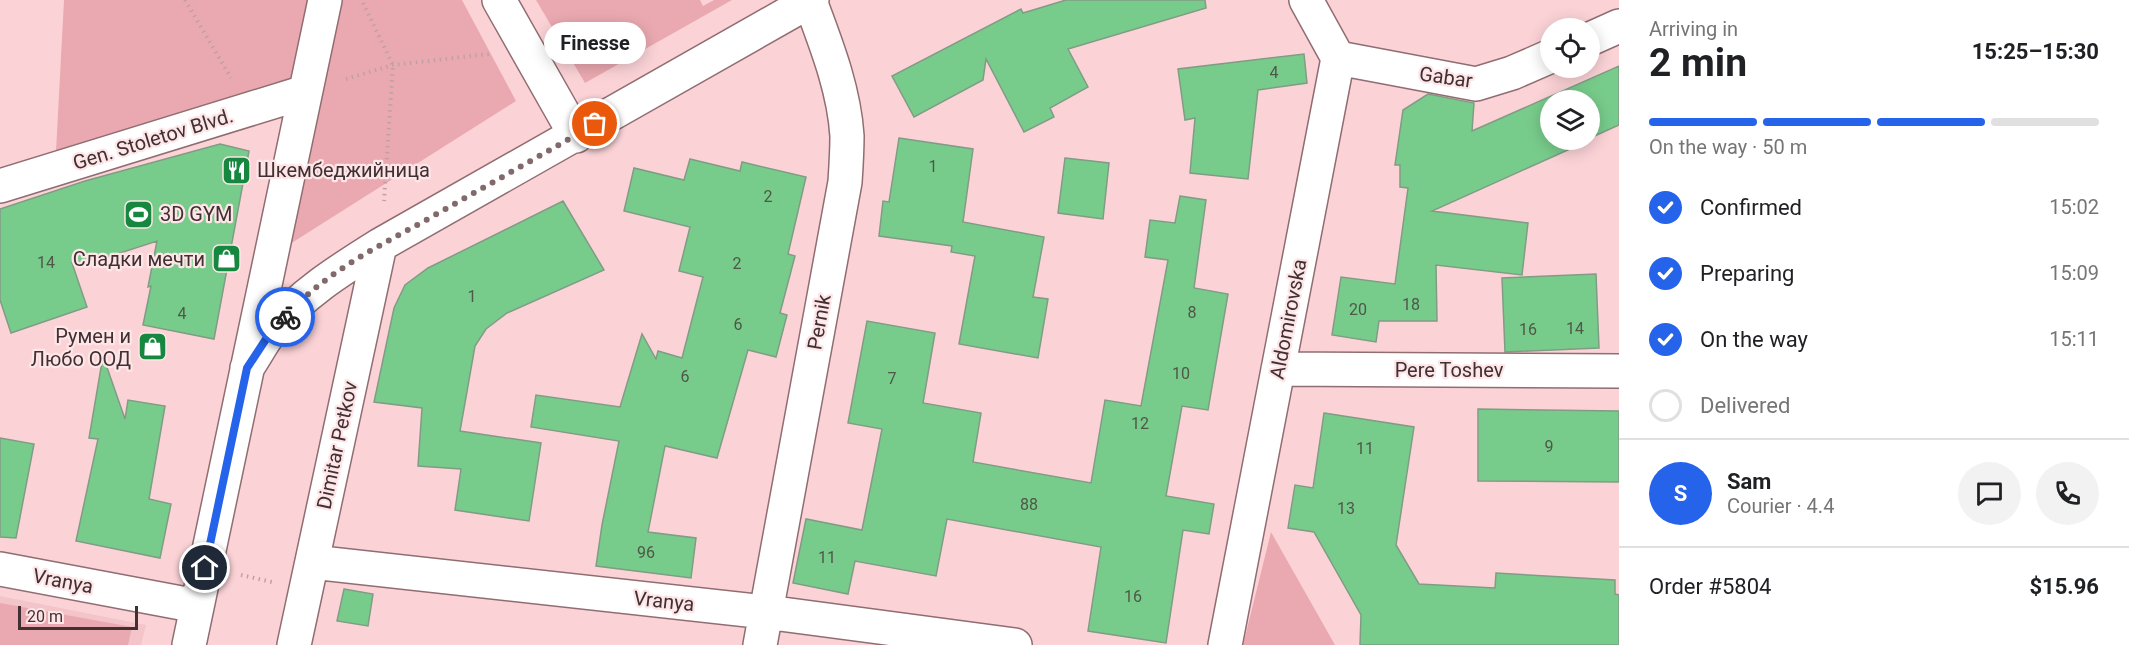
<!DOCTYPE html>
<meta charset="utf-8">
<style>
:root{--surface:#fff;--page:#f2f2f2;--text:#202124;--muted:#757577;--line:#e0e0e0;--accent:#2563eb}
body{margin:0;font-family:Roboto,sans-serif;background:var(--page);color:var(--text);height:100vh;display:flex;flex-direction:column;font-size:22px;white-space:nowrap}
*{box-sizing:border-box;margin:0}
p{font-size:20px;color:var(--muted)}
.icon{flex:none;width:33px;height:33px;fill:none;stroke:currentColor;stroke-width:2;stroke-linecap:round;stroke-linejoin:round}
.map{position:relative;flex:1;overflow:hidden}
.panel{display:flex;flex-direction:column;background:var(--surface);width:510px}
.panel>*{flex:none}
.controls{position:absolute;left:1540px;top:18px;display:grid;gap:12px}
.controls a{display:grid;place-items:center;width:60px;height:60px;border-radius:50%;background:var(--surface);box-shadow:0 3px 15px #0003;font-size:30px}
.scale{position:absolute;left:18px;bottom:15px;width:120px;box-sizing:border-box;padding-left:6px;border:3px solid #403032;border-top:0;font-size:16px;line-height:21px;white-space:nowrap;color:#403032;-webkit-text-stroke:4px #fee5e7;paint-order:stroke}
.pin{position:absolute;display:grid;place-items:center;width:51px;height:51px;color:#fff;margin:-26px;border:3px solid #fff;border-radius:50%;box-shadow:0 2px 6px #0007}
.courier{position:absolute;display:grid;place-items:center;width:60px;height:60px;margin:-30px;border:4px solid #2563eb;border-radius:50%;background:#fff;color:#222;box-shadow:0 2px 8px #0007}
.bubble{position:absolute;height:42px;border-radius:21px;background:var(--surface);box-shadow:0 3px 15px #0003;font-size:20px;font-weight:700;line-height:42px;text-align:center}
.headline em{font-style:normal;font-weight:700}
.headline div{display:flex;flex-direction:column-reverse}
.headline{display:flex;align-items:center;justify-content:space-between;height:102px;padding:0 30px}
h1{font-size:39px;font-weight:700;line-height:45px}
.bar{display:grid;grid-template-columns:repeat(4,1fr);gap:9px 6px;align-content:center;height:72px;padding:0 30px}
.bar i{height:8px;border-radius:4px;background:var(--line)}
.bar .selected{background:var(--accent)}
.bar p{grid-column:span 4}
.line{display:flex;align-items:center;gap:15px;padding:0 30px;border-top:2px solid var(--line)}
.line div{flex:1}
.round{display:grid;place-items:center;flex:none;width:63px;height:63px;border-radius:32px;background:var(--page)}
ol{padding:0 30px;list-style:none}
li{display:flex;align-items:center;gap:18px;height:66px}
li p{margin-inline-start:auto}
li .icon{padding:6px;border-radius:50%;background:var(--accent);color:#fff;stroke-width:4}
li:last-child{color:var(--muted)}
li i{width:33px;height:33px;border:3px solid var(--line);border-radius:50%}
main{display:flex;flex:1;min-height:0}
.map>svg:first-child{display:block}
.built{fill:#f3c4c9}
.green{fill:#eaa9b0}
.building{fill:#78cc8b;stroke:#809c85;stroke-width:1.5}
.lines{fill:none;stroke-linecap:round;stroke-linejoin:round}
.minor-casing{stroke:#906d71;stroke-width:36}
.path{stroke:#c1a0a3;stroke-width:4;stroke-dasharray:1.5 4.5;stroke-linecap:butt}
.minor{stroke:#fff;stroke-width:33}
.done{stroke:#81696c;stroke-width:6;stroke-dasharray:0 10.8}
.route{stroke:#2563eb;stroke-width:8}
.labels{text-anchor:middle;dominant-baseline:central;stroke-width:4.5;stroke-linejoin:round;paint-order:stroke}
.number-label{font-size:16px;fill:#4e5748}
.street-label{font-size:20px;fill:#403032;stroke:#fee5e7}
.poi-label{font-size:20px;fill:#403032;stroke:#fee5e7;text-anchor:start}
</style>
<main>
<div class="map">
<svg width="1619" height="645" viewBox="0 0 1619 645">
<rect width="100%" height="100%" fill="#fbd3d7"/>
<path class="built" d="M0,596L146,625L141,645H0Z"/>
<path class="green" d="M64,0H308L290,81L55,170Z
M341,0H462L516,101L290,244L304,167Z
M536,0H700L703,6L714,0H732L585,83Z
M1271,532L1335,645H1243Z
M0,603L132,627L128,645H0Z"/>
<path class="building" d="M1066,0H1205L1206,8L1068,49L1088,87L1050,108L1054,117L1024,132L986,59L983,80L914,117L892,76L1021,9L1023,13Z
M1304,54L1307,83L1258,90L1248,179L1190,173L1195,118L1185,120L1178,69Z
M1619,66V125L1590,138V100H1551V140H1590L1432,211L1528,223L1522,275L1436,265L1437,321H1379L1376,342L1332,335L1341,277L1395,284L1408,188L1400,187V165H1395L1403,110L1428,94L1474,103L1472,131Z
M899,138L973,149L963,222L1044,237L1033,297L1048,299L1038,358L959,344L975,256L951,252L952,246L879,236L883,201L889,202Z
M220,144L249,151L214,339L143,325L151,286L148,287L157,241L83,265L72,263L87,307L11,333L0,300V209L85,181Z
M1065,158L1109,163L1103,219L1058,213Z
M690,159L740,171L742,162L806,177L788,254L795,256L780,313L787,315L776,357L748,350L717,458L665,446L648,532L696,538L691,578L596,566L602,525L619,441L531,427L536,395L620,407L642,334L656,359L658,351L682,358L703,277L679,271L690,227L624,211L634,168L684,180Z
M1180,196L1206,200L1194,288L1228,294L1208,410L1182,406L1166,496L1214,504L1209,534L1183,530L1166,643L1088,631L1101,547L947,519L936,576L855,561L848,594L793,583L806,519L862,530L882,429L848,423L867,321L935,333L923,403L981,413L973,462L1091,483L1105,400L1141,406L1168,260L1145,257L1150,220L1175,223Z
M563,201L604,270L507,313L486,329L475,346L460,431L541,443L529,521L455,510L461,469L418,466L422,408L374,402L394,308L405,285L428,268Z
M1596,274L1599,348L1505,352L1502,278Z
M103,356L125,419L128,400L165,406L149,499L171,504L160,558L76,541L98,439L89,438Z
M1478,409L1619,411V482L1478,481Z
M1324,413L1414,427L1396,545L1419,584L1495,588L1496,573L1615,580V594L1619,595V645H1360L1361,615L1314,532L1288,528L1295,485L1313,488Z
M0,438L34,444L16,538L0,537Z
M344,589L373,594L368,626L337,621Z"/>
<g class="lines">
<defs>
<path id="minor" d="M499,0L576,136
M1590,39L1619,26
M1338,58L1476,84L1512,73L1551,56
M0,186L305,92
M247,368C255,356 262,343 270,332C300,295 340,270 380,245L812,0
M1278,369L1619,371
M312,562L766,612L1015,645
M0,569L197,606
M189,645L325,0
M294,645L380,245
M760,645L845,182C846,167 847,151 847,136C844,89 826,44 810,1
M1225,645L1338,58L1306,0"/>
</defs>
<use href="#minor" class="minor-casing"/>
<path class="path" d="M185,0L231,78
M363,3L393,65L384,201
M346,79L393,65L489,54
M241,575L272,582"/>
<use href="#minor" class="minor"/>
</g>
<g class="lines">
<path class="done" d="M285,317C324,273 377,247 428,219C484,187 540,156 595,124"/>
<path class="route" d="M205,568L247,368L270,333L285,317"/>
</g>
<defs>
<symbol id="restaurant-square" viewBox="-11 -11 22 22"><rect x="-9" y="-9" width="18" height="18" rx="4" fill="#16873f" stroke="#fee5e7"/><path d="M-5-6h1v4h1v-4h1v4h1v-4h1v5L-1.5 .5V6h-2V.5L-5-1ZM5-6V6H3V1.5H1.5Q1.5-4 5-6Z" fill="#fff"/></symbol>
<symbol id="stadium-square" viewBox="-11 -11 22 22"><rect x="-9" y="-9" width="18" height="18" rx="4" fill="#16873f" stroke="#fee5e7"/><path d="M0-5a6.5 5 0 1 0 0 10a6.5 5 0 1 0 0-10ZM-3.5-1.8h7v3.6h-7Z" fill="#fff"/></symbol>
<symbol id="shop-square" viewBox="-11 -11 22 22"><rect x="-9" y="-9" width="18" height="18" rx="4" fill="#16873f" stroke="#fee5e7"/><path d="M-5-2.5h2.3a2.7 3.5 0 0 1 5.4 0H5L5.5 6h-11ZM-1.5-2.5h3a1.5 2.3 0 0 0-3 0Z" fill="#fff"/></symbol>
</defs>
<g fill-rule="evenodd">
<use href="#restaurant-square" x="220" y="154" width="33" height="33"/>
<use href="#stadium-square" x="122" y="198" width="33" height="33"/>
<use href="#shop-square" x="210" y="242" width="33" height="33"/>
<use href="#shop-square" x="136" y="330" width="33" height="33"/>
</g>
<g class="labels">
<g class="number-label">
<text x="1274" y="72">4</text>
<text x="933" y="166">1</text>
<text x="768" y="196">2</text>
<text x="46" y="262">14</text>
<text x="737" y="263">2</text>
<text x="472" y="296">1</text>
<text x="1411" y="304">18</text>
<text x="1358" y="309">20</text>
<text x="1192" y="312">8</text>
<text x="182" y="313">4</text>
<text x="738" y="324">6</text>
<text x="1575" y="328">14</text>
<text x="1528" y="329">16</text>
<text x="1181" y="373">10</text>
<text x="685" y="376">6</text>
<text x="892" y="378">7</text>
<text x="1140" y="423">12</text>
<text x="1549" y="446">9</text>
<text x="1365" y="448">11</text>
<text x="1029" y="504">88</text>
<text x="1346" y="508">13</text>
<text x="646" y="552">96</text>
<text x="827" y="557">11</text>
<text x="1133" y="596">16</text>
</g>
<g class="street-label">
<text transform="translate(1446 77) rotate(8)">Gabar</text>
<text transform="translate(153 139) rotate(-17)">Gen. Stoletov Blvd.</text>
<text transform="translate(1288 319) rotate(-79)">Aldomirovska</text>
<text transform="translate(819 322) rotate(-80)">Pernik</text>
<text x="1449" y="370">Pere Toshev</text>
<text transform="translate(337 445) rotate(-78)">Dimitar Petkov</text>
<text transform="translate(63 581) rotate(11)">Vranya</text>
<text transform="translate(664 601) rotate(6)">Vranya</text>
</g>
<g class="poi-label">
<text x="257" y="170">Шкембеджийница</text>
<text x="160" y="214">3D GYM</text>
<text x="205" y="259" text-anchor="end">Сладки мечти</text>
<text x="131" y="336" text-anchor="end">Румен и<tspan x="131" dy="23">Любо ООД</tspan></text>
</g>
</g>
</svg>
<div class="controls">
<a><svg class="icon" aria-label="locate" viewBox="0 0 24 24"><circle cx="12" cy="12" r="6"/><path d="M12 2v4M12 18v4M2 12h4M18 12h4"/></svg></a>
<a><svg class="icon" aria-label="layers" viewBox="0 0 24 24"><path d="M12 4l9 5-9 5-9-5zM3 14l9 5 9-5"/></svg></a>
</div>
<div class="scale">20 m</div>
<div class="pin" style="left:595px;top:124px;background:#ea580c"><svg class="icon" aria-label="bag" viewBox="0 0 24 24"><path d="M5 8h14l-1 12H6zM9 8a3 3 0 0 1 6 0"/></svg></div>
<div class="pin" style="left:205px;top:568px;background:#1f2937"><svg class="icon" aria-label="home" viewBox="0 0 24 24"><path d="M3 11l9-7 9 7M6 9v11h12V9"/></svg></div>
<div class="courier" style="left:285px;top:317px"><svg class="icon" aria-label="bike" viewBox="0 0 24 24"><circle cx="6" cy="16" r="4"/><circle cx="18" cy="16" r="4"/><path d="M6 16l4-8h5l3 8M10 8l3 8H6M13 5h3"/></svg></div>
<div class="bubble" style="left:544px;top:22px;width:102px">Finesse</div>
</div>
<section class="panel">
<div class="headline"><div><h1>2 min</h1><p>Arriving in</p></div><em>15:25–15:30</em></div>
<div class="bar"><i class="selected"></i><i class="selected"></i><i class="selected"></i><i></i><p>On the way · 50 m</p></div>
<ol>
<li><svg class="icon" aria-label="check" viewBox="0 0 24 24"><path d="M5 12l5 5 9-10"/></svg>Confirmed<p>15:02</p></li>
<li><svg class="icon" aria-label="check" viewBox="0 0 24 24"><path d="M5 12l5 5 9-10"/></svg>Preparing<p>15:09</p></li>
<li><svg class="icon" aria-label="check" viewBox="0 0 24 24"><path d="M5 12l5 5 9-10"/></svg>On the way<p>15:11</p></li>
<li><i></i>Delivered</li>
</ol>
<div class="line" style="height:108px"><b class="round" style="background:var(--accent);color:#fff">S</b><div><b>Sam</b><p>Courier · 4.4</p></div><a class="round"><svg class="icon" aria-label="chat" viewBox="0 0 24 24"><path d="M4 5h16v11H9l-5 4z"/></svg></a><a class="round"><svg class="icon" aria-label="phone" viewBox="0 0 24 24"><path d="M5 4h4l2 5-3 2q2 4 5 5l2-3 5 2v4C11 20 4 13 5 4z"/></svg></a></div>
<div class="line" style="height:78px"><div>Order #5804</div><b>$15.96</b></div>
</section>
</main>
